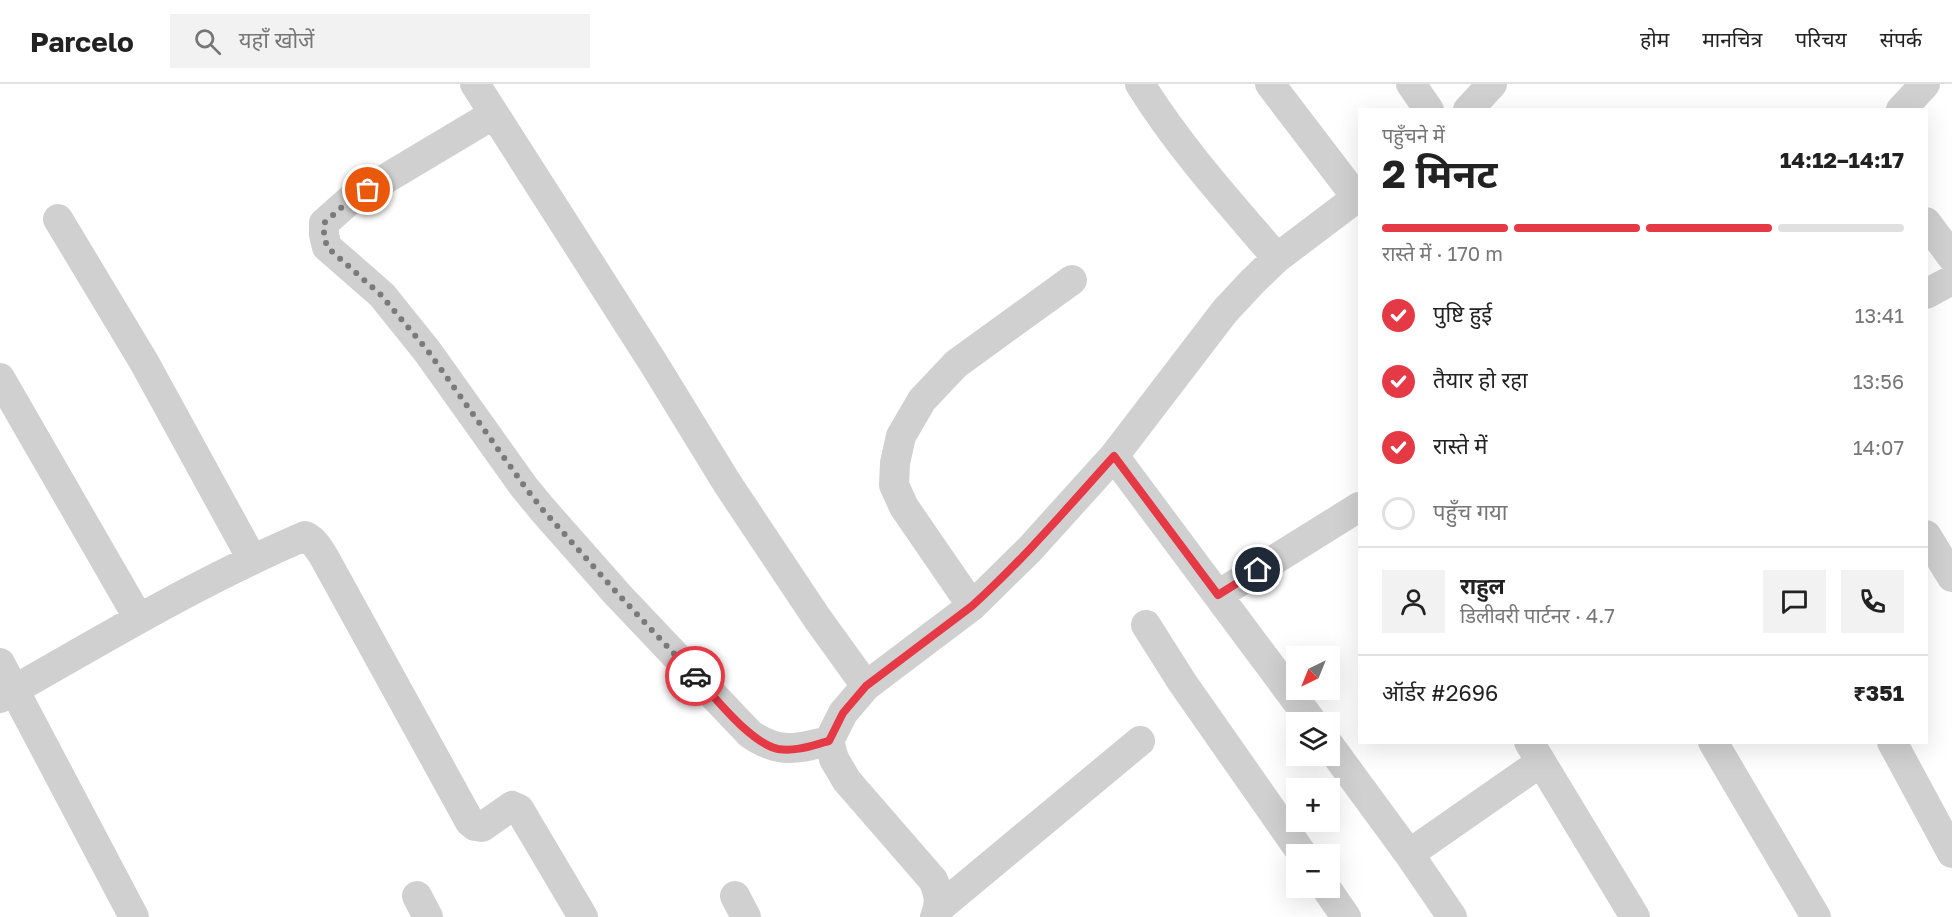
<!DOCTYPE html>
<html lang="hi">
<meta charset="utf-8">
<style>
:root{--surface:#fff;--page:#f2f2f2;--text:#222;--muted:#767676;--line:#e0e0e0;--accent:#e63946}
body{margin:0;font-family:"Golos Text","Noto Sans Devanagari",sans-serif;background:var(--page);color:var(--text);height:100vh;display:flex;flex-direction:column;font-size:22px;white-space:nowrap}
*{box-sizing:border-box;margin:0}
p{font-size:20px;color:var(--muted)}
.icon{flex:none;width:33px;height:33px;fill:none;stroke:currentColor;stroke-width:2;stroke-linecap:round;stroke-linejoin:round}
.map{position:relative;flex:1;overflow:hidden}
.drawer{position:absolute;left:1358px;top:24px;width:570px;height:636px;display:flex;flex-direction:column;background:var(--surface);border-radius:0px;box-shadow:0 6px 24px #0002}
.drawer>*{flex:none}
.needle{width:39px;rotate:223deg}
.buttons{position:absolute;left:1286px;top:562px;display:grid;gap:12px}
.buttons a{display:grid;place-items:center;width:54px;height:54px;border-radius:0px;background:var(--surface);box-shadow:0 6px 24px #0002;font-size:30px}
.pin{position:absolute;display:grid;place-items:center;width:51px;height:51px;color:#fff;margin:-26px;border:3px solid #fff;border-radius:50%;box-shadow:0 2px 6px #0007}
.courier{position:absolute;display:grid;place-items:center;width:60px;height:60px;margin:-30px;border:4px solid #e63946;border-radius:50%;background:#fff;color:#222;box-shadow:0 2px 8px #0007}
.overview em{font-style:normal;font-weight:700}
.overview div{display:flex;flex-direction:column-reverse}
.overview{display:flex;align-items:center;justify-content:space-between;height:102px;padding:0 24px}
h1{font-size:39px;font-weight:700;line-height:45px}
.bar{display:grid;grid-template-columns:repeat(4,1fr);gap:9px 6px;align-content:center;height:72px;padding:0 24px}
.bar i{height:8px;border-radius:4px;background:var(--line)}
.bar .on{background:var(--accent)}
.bar p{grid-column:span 4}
.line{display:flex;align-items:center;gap:15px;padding:0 24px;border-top:2px solid var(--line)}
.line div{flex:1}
.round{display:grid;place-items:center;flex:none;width:63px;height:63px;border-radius:0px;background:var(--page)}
ol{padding:0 24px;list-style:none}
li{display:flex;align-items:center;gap:18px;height:66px}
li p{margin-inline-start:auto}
li .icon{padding:6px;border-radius:50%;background:var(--accent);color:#fff;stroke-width:4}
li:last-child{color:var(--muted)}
li i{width:33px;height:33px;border:3px solid var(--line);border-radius:50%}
header{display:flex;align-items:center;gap:36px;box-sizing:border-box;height:84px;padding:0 30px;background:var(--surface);border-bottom:2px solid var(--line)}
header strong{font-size:28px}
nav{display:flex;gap:33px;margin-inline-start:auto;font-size:21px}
.search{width:420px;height:54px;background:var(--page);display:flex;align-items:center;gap:15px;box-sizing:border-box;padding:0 21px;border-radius:0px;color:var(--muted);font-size:22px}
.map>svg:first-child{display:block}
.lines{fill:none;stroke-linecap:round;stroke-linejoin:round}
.street{stroke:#d0d0d0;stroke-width:30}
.done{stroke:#7a7a7a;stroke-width:6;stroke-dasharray:0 10.8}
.route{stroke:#e63946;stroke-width:8}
</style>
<header>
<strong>Parcelo</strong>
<div class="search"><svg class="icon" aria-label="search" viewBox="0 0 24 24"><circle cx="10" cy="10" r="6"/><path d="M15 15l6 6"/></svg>यहाँ खोजें</div>
<nav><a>होम</a><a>मानचित्र</a><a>परिचय</a><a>संपर्क</a></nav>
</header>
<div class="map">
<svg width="1952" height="833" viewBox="0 0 1952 833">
<rect width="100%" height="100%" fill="#fff"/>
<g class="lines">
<path class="street" d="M475,0L654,280L727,399L817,534L866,602
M1140,0C1179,63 1229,118 1277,174
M1270,0L1357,114
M1411,0L1429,26
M1468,26L1492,0
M1901,26L1925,0
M494,30L350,116L324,139V151L327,163L382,211L427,267L524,403L543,426L618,511L750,650C779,670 796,665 829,657
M58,135L144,278L252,475
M1926,138L1952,173
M1926,210L1952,196
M0,294L139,535
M1114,372L1313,639
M1926,451L1952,493
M1218,511L1359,423
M972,522L904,423L894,401L895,379L901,352L922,316L956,280L1072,196
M1146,541L1182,598L1303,771
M0,579L134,833
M0,614C100,557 199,497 305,452C315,457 319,465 324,473L470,738L475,742L482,743L512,722L519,725L583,833
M1529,658L1635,833
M1713,658L1816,833
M1892,658L1952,769
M1329,661L1409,770L1452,833
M1409,770L1541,678
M1326,804L1346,833
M417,812L428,833
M735,812L746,833
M939,824L1140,657
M935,833C941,820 939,809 933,796L847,697L834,675L829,657L843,629L866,602L972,522L1030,465L1114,372L1225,227L1253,197L1277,174L1359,112"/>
</g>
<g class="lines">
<path class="done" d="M368,106L350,116L324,139V151L327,163L381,211L428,267L525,403L543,426L618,510L695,592"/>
<path class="route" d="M695,592C715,613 750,659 778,665C796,668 813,661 829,657L843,629L866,602L972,522C1023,476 1068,423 1114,372L1218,511L1258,486"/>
</g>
</svg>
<div class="buttons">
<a><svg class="needle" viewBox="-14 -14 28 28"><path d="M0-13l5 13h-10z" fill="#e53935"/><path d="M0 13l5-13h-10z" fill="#767676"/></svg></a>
<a><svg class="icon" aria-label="layers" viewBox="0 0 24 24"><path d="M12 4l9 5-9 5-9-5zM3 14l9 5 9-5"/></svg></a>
<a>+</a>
<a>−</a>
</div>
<div class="pin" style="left:368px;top:106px;background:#ea580c"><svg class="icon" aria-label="bag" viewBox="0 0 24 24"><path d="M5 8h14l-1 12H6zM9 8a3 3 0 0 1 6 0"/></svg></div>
<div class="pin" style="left:1258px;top:486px;background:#1f2937"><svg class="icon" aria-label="home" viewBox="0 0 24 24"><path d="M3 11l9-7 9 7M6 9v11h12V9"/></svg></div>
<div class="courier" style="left:695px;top:592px"><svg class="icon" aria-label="car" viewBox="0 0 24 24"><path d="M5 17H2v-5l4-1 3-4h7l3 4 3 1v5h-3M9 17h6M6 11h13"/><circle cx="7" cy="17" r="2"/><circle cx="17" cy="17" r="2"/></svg></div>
<section class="drawer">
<div class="overview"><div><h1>2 मिनट</h1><p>पहुँचने में</p></div><em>14:12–14:17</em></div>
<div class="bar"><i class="on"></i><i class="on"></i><i class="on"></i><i></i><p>रास्ते में · 170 m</p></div>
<ol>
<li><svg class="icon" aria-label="check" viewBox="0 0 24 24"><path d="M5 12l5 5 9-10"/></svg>पुष्टि हुई<p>13:41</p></li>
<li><svg class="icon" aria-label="check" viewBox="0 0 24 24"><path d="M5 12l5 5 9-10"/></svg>तैयार हो रहा<p>13:56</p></li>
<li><svg class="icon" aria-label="check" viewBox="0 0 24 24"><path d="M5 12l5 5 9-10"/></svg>रास्ते में<p>14:07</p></li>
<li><i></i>पहुँच गया</li>
</ol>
<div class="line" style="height:108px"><a class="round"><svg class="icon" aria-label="person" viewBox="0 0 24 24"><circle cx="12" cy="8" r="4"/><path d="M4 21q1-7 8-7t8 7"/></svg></a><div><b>राहुल</b><p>डिलीवरी पार्टनर · 4.7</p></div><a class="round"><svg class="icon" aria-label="chat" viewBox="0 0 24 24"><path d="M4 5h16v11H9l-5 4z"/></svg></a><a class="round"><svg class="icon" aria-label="phone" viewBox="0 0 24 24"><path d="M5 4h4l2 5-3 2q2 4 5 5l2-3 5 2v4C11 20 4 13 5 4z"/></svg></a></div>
<div class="line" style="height:78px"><div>ऑर्डर #2696</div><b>₹351</b></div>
</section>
</div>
